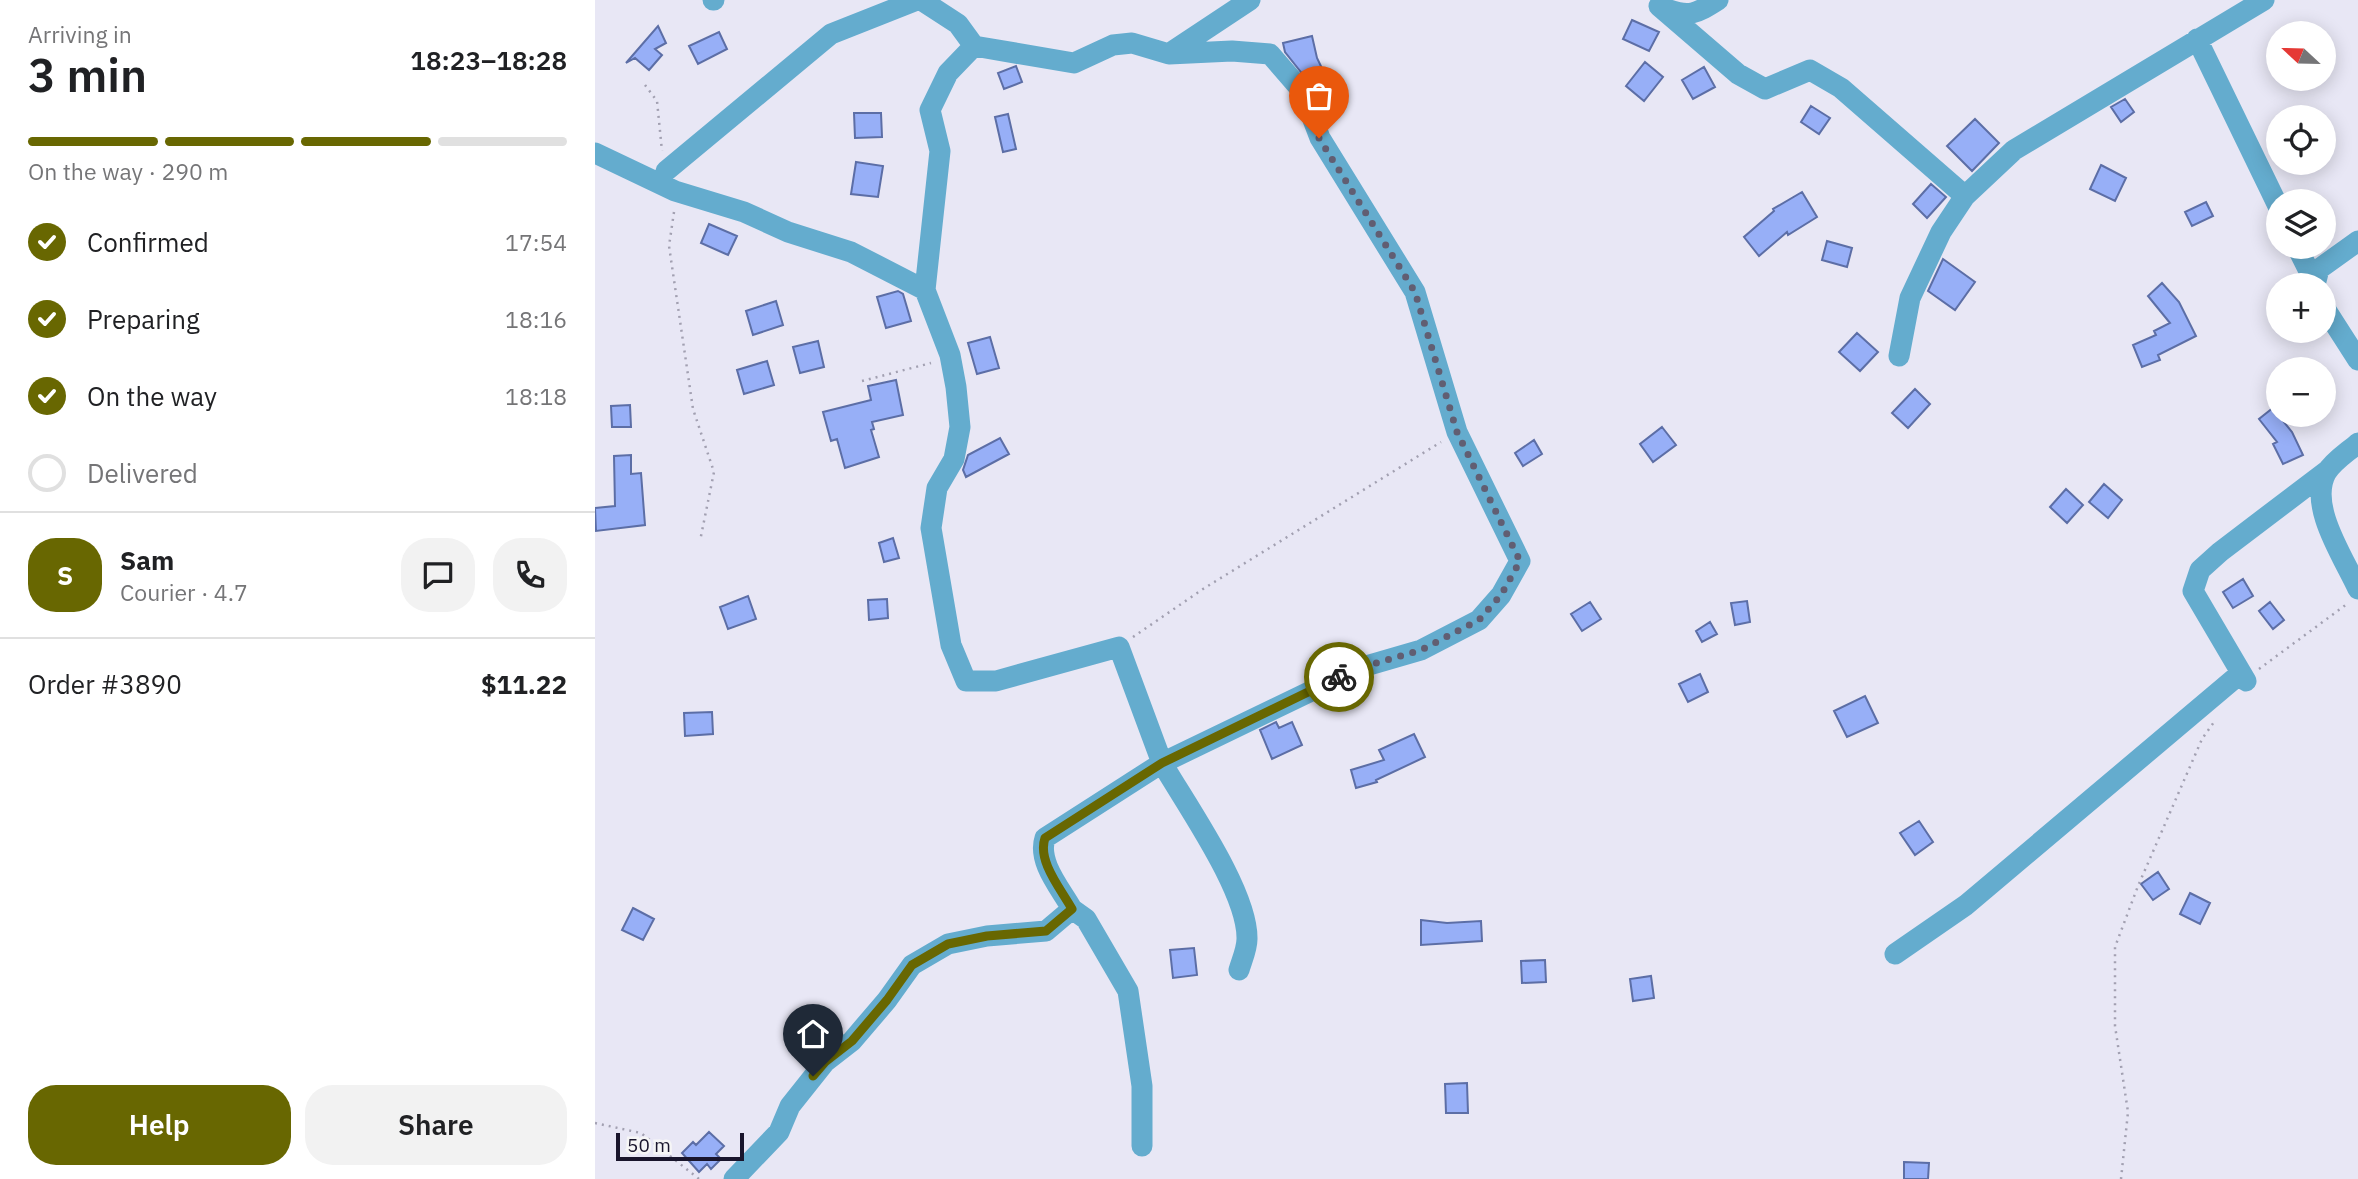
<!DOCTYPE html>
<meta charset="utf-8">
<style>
:root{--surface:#fff;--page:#f2f2f2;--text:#202124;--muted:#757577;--line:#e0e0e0;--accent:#686701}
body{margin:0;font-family:"IBM Plex Sans",sans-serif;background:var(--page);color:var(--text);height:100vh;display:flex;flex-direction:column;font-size:26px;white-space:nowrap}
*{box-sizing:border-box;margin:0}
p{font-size:23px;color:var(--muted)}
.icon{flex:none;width:38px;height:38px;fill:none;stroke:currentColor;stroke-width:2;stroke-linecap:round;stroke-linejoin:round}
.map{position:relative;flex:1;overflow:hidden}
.details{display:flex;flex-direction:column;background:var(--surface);width:595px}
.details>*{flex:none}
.needle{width:46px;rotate:292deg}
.controls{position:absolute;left:1671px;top:21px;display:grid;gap:14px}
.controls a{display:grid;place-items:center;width:70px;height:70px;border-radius:50%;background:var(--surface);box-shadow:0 4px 18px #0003;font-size:35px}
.scale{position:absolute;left:21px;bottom:18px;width:128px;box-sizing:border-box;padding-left:7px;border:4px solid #19152c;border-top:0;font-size:19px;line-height:24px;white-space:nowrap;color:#19152c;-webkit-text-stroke:5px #f6f6f6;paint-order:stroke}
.pin{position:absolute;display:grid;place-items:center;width:60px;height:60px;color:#fff;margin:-72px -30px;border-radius:50% 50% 50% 0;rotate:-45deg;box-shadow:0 0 7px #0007}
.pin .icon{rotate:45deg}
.courier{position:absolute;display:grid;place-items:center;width:70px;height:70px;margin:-35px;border:5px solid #686701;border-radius:50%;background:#fff;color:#222;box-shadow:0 2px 9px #0007}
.headline em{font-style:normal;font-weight:600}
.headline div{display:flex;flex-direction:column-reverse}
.headline{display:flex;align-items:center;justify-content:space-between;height:119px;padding:0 28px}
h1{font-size:46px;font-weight:600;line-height:52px}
.bar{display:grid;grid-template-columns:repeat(4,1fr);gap:10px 7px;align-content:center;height:84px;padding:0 28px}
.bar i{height:9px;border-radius:5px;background:var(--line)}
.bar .selected{background:var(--accent)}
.bar p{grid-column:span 4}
.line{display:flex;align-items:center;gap:18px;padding:0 28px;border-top:2px solid var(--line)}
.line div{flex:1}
.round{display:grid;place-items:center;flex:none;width:74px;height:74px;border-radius:28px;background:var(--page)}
ol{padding:0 28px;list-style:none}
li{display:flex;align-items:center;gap:21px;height:77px}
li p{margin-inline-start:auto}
li .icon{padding:7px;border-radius:50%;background:var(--accent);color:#fff;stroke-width:4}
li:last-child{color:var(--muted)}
li i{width:38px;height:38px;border:4px solid var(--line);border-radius:50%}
.primary-button{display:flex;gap:14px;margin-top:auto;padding:14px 28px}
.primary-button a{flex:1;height:80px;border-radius:28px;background:var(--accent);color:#fff;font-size:28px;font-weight:600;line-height:80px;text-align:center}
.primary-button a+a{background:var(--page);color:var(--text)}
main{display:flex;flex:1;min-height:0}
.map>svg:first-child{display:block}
.building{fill:#97aff7;stroke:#5c6ea6;stroke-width:2}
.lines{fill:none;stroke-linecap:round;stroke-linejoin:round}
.path{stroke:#a2a0b1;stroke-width:2.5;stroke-dasharray:2 5;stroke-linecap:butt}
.minor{stroke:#64acce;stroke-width:21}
.done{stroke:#615e72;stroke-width:7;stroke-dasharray:0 12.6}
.route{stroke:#686701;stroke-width:9}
</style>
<main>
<section class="details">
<div class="headline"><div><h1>3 min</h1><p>Arriving in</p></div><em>18:23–18:28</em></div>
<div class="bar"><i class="selected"></i><i class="selected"></i><i class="selected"></i><i></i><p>On the way · 290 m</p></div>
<ol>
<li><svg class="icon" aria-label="check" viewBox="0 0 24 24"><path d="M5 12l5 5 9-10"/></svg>Confirmed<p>17:54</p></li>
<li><svg class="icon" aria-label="check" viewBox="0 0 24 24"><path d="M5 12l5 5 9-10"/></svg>Preparing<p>18:16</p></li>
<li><svg class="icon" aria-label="check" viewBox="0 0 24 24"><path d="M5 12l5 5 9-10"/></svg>On the way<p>18:18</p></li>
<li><i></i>Delivered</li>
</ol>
<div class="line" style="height:126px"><b class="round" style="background:var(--accent);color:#fff">S</b><div><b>Sam</b><p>Courier · 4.7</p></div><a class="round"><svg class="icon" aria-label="chat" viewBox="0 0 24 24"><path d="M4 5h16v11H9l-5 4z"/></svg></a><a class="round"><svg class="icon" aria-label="phone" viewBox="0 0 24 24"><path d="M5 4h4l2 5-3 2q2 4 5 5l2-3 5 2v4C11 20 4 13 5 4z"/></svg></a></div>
<div class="line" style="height:91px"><div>Order #3890</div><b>$11.22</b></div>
<div class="primary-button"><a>Help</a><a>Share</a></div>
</section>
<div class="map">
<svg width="1763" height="1179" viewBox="0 0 1763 1179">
<rect width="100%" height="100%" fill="#e8e7f5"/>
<path class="building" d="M1037,20L1064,32L1054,51L1028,39Z
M63,26L71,43L60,49L67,55L54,70L40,58L31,63Z
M124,32L132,49L103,64L94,46Z
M717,36L722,58L735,85L721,91L690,52L688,43Z
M1050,62L1068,77L1049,101L1031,86Z
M421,66L427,82L409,89L403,73Z
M1109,67L1120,87L1098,99L1087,80Z
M1530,99L1539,112L1526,122L1516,107Z
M1216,106L1235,118L1224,134L1206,122Z
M259,113H286L287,137L260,138Z
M413,114L421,149L408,152L400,117Z
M1380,119L1404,143L1377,171L1352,146Z
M261,162L288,166L283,197L256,194Z
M1506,165L1531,178L1520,201L1495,189Z
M1336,184L1351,197L1332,218L1318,204Z
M1207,192L1222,217L1193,235L1192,232L1164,256L1149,237L1179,211L1178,209Z
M1611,202L1618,216L1597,226L1590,212Z
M114,224L142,236L133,255L106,243Z
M1232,241L1257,248L1252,267L1227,260Z
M1348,259L1380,282L1360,310L1333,291Z
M1567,283L1584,302L1601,336L1563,355L1565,360L1547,367L1538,345L1561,335L1559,331L1575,323L1553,296Z
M303,291L308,294L316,321L291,328L282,297Z
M181,301L188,325L158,335L151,311Z
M1262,333L1283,352L1265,371L1244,352Z
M395,337L404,368L382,374L373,343Z
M223,341L229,367L205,373L198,347Z
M172,361L179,385L149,394L142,370Z
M301,380L308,415L277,422L279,429L276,430L284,457L250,468L242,439L236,441L228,412L276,400L273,386Z
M1320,389L1335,404L1313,428L1297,413Z
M1684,403V416L1697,432L1708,455L1688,464L1678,444L1682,442L1664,419Z
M35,405L36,427H17L16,406Z
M1067,427L1081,445L1058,462L1045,444Z
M405,438L414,454L371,477L368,470L373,455Z
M939,440L947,454L928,466L920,453Z
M36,455V474L46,473L50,525L1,531L0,508L20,506L19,456Z
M1509,484L1527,500L1513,518L1494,502Z
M1471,489L1488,505L1472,523L1455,507Z
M298,538L304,558L289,562L284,543Z
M1648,579L1658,596L1638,608L1628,592Z
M153,596L161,619L133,629L125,607Z
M292,599L293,618L274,620L273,600Z
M1152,601L1155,622L1140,625L1136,603Z
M995,602L1006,619L987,631L976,614Z
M1675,602L1689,620L1678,629L1664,611Z
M1115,622L1122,634L1107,642L1101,631Z
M1105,674L1113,692L1093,702L1084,684Z
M1270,696L1283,723L1252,737L1239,711Z
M117,712L118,734L90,736L89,713Z
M681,722L684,728L697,722L707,745L677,759L665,730Z
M819,734L830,757L781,780L782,782L761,788L756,770L789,760L784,750Z
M1324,821L1338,842L1320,855L1305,833Z
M1563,872L1574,889L1558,900L1546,884Z
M1595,893L1615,903L1605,924L1585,914Z
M38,908L59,919L48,940L27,930Z
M826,920L852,923L886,921L887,941L826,945Z
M599,948L602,975L578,978L575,950Z
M950,960L951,982L927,983L926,961Z
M1056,976L1059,998L1038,1001L1035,979Z
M872,1083L873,1113H851L850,1084Z
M114,1132L129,1146L121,1154L126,1159L116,1169L112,1164L104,1172L87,1153L98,1142L101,1145Z
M1309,1162L1334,1163L1333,1179H1309Z"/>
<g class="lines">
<path class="path" d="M50,85L62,101L67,151
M79,212L74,246L98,409L119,472L105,541
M267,381L336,363
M538,637L608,589L846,442
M1664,669L1752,604
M0,1123L46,1133L104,1179
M1526,1179L1533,1112L1520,1026V947L1543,886L1607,739L1619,722"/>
<path class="minor" d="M118,0H119
M326,0L363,24L379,46
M1064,6L1143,74L1170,89L1215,70L1246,88L1370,196
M1069,8C1094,18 1101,14 1123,0
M1602,39L1684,208
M575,53L655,0
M0,153L80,191L149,212L193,232L256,252L330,290
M71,171L236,34L322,0
M1702,247L1719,281
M1720,285L1724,269L1763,241
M1729,307L1763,360
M1304,356L1315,298L1346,232L1370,196L1419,150L1669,0
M1763,443C1753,452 1738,461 1731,473C1713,506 1749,558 1763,589
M1651,681L1598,591L1605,570L1625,552L1733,470
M477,909C466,889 442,862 450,838L567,763L524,647L401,681H371L356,645L336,528L342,488L359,459L365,427L361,387L355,355L330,290L345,151L335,110L353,73L379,46L479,63L518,45L537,43L574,54L637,51L675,54L707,91L725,138L820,292L862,432L925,561L906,595L884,620L826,650L764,668L567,763C592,806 653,892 652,939C652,949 647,960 644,970
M1300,954L1371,905L1646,673
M139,1179L184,1132L195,1106L230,1062L257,1041L292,1000L317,965L353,944L392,936L451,931L477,909L491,919L533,991L547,1086V1146"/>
</g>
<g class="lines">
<path class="done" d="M724,138L820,292L862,432L925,561L906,595L884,620L826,650L764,668L744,677"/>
<path class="route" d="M218,1076L230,1062L257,1041L292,1000L317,965L353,944L392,936L451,931L477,909C466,889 442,861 450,838L567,763L744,677"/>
</g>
</svg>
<div class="controls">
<a><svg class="needle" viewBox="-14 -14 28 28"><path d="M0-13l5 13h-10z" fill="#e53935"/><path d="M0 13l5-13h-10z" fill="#757577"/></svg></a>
<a><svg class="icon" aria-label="locate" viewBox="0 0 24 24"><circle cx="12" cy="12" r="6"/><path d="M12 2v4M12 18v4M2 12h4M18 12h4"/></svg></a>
<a><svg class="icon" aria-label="layers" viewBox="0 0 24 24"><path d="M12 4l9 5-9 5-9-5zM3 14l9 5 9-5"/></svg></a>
<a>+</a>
<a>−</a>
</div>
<div class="scale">50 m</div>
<div class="pin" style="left:724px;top:138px;background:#ea580c"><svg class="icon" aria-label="bag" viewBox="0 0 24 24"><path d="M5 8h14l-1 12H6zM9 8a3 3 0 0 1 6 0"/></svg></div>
<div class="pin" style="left:218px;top:1076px;background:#1f2937"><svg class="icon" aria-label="home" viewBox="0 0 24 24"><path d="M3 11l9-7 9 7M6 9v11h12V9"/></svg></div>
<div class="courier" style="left:744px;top:677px"><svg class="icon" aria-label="bike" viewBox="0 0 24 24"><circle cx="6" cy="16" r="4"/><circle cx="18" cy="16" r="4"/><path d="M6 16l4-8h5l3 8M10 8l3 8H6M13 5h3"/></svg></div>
</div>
</main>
